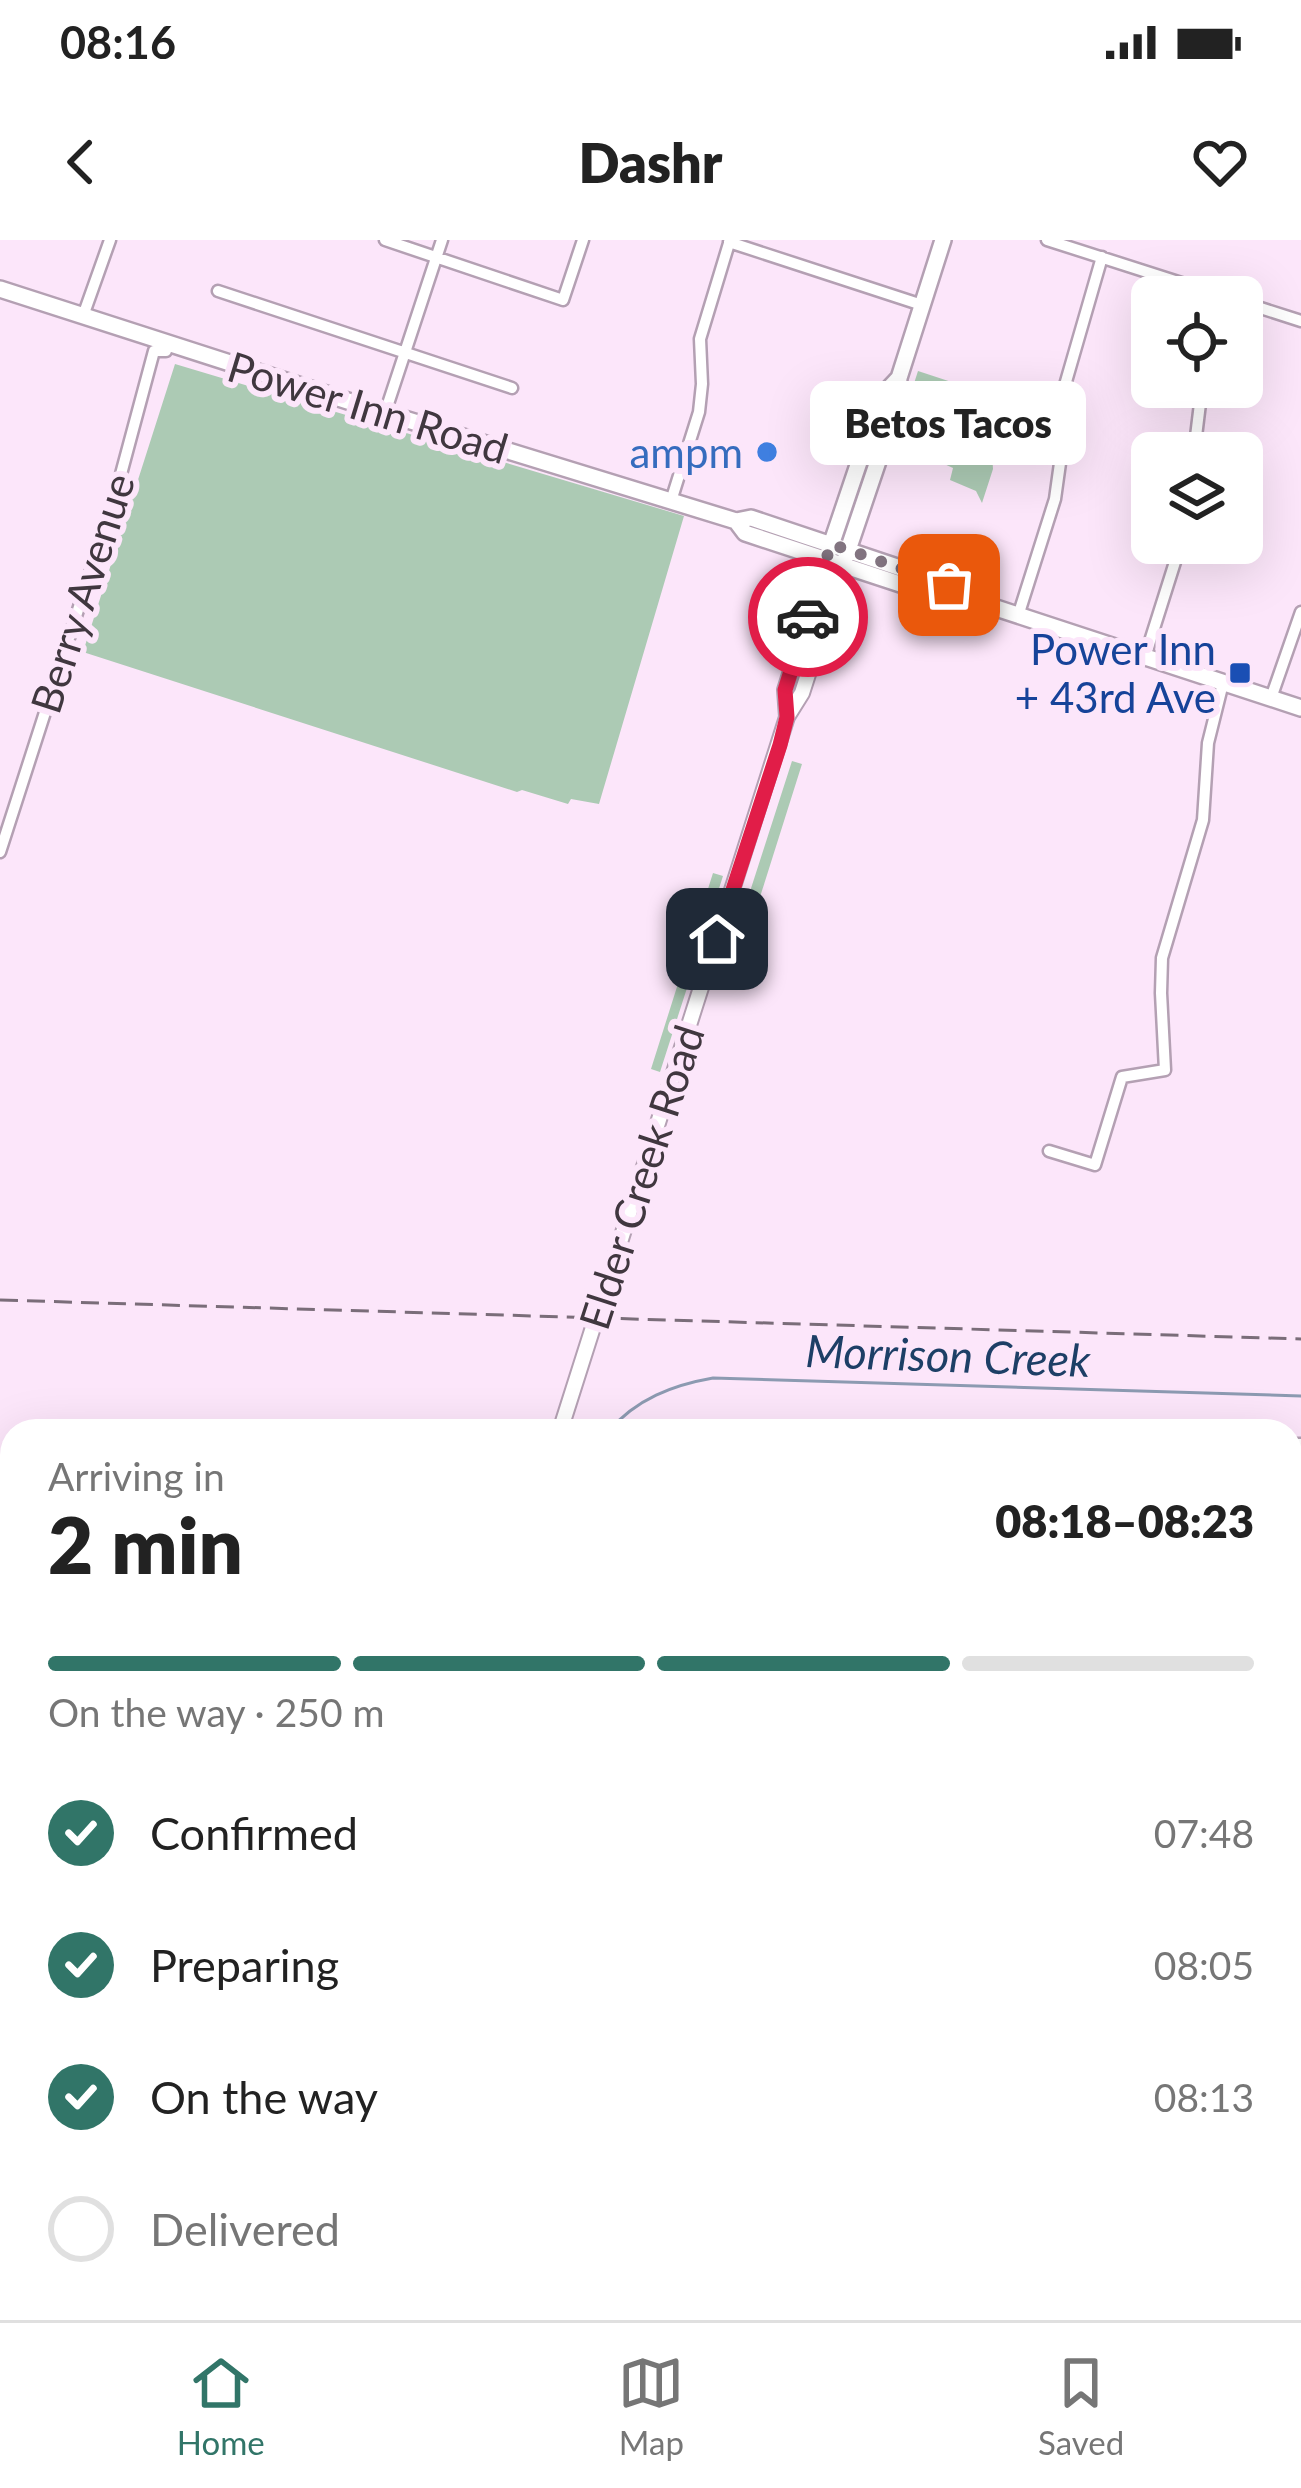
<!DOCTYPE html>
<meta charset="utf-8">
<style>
:root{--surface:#fff;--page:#f6f6f6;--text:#222;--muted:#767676;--line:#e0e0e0;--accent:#317568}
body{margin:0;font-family:Lato,sans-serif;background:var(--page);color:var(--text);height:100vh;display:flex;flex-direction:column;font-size:45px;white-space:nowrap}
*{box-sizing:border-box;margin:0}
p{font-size:39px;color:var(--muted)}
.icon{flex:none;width:66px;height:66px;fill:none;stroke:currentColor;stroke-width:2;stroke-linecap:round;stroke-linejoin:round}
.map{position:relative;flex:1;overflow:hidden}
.panel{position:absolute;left:0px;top:1179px;width:1302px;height:903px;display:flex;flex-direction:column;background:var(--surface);border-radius:36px 36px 0 0;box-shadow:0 12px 48px #0002}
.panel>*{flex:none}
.buttons{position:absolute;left:1131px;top:36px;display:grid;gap:24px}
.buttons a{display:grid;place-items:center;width:132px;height:132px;border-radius:18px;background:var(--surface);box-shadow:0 12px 48px #0002;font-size:60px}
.pin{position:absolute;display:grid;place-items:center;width:102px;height:102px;color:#fff;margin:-51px;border-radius:24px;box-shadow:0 6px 18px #0006}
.courier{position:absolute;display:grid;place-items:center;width:120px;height:120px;margin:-60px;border:9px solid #e11d48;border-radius:50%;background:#fff;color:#222;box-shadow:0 3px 15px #0007}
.bubble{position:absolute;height:84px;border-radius:18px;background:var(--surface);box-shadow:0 12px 48px #0002;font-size:39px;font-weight:800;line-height:84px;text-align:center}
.overview em{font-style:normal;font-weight:800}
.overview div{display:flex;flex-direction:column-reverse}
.overview{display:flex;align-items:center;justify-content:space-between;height:204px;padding:0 48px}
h1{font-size:78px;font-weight:800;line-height:90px}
.bar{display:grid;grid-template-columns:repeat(4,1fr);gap:18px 12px;align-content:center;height:144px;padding:0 48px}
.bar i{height:15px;border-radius:9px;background:var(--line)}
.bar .selected{background:var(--accent)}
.bar p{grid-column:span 4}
ol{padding:0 48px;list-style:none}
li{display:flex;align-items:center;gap:36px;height:132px}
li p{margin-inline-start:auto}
li .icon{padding:12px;border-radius:50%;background:var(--accent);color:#fff;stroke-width:4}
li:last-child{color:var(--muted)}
li i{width:66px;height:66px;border:6px solid var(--line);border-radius:50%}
.status{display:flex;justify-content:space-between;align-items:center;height:84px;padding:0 60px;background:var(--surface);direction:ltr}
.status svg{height:33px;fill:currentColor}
header{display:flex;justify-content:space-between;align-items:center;height:156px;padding:0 48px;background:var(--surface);font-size:54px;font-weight:800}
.tab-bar{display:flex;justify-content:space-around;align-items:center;height:168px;border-top:3px solid var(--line);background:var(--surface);font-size:33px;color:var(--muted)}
.tab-bar a{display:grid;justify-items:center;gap:6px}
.tab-bar .selected{color:var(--accent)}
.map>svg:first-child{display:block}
.green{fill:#accab4}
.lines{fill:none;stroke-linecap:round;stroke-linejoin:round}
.stream{stroke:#8c9ab1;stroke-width:3}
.minor-casing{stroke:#b4a0b3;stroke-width:15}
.tertiary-casing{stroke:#b4a0b3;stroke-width:18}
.secondary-casing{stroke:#b4a0b3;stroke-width:20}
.minor{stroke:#fff;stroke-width:10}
.tertiary{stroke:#fff;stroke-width:14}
.secondary{stroke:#fff;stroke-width:15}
.rail{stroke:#7a6d79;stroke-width:3;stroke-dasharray:18 9;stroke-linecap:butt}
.done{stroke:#827480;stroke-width:12;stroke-dasharray:0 21.6}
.route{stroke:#e11d48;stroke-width:15}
.shop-dot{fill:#3f7fe0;stroke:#fce6fa;stroke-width:4.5}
.transit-dot{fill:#1a4fb4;stroke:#fce6fa;stroke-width:4.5}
.labels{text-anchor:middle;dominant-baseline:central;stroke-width:12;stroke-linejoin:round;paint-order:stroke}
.street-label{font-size:42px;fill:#40373f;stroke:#fce6fa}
.shop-label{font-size:42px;fill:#366cbe;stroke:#fce6fa;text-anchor:end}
.transit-label{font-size:42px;fill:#164399;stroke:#fce6fa;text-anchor:end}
.water-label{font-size:45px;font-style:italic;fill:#1d3f66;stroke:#fce6fa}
</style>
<div class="status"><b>08:16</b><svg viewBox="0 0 49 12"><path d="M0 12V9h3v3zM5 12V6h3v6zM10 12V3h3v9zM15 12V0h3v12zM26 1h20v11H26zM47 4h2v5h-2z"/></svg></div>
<header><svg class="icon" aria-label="back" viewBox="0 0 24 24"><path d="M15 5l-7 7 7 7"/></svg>Dashr<svg class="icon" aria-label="heart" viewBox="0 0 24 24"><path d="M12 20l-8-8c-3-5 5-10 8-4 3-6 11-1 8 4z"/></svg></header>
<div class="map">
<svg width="1301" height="2080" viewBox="0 0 1301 2080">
<rect width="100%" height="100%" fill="#fce6fa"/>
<path class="green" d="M175,124L684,276L599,564L571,559L568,564L522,550L517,552L83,412Z
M918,131L988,154L993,229L982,263L976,251L950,240L953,228C932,219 917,205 898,193Z
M792,521L802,524L736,733L725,729Z
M713,633L723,636L660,832L651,829Z
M976,2070H1077L1074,2080H976L973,2079Z"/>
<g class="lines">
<path class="stream" d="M609,1191C636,1159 673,1145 713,1138L1301,1156
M314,2080L317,2070"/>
<defs>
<path id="minor" d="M385,0L563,60L583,0
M1047,0L1225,57
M729,2L922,65
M218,51L512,148
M1242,62L1301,81
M83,76L110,0
M385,173L442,0
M1194,213L1202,147
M671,261L699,172L702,144L700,99L730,0
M1018,376L1055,259L1061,216L1063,152L1102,17
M1145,417L1181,303
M1271,458L1301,372
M0,612L117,249L154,111H166L168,104
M1049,911L1095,925L1122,837L1165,830L1161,753L1162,718L1203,580L1208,503L1223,443
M1290,1204H1301
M1290,1971L1301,1975
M646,2080L650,2070
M959,2080L962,2070"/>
<path id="tertiary" d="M787,477L785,450L826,319
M560,1191L787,477L802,453L843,325
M275,2080L278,2070"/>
<path id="secondary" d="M0,49L385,173L736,281L751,278L972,352L984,364
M736,281L745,293L967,366L984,364L1301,468
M829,311L881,157L899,138
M846,316L897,165L899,138L943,0"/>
</defs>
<use href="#minor" class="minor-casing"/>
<use href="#tertiary" class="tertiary-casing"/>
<use href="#secondary" class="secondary-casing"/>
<use href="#minor" class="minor"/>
<use href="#tertiary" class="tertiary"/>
<use href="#secondary" class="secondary"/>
<path class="rail" d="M0,1060L1301,1099"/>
</g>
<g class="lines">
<path class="done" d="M808,377L831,304L949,345"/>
<path class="route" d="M717,699L780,505L787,477L785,450L808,377"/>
</g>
<circle class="shop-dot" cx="767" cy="212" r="12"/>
<rect class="transit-dot" x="1228" y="421" width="24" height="24" rx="6"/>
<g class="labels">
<g class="street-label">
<text transform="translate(368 167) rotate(17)">Power Inn Road</text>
<text transform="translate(82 353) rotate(-72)">Berry Avenue</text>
<text transform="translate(641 937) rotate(-72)">Elder Creek Road</text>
</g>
<g class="shop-label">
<text x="743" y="212">ampm</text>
</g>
<g class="transit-label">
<text x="1216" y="409">Power Inn<tspan x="1216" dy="48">+ 43rd Ave</tspan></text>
</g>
<g class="water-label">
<text transform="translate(948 1115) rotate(2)">Morrison Creek</text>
</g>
</g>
</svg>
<div class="buttons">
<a><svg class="icon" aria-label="locate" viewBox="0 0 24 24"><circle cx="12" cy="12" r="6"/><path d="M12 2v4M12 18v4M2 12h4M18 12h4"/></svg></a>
<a><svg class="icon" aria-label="layers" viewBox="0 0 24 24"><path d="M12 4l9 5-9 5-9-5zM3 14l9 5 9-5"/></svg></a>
</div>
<div class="pin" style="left:949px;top:345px;background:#ea580c"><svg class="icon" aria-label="bag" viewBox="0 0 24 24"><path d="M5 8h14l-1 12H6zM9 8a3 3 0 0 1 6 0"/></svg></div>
<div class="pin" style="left:717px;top:699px;background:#1f2937"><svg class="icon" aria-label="home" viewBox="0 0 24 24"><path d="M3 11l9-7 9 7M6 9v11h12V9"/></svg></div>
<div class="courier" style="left:808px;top:377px"><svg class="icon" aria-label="car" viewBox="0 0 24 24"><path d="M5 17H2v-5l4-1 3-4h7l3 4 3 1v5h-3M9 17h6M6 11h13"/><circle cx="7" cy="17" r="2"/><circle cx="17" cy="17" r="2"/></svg></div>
<div class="bubble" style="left:810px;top:141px;width:276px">Betos Tacos</div>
<section class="panel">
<div class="overview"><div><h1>2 min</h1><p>Arriving in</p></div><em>08:18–08:23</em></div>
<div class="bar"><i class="selected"></i><i class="selected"></i><i class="selected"></i><i></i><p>On the way · 250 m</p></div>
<ol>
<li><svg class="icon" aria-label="check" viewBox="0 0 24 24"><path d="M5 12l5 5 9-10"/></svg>Confirmed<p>07:48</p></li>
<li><svg class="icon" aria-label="check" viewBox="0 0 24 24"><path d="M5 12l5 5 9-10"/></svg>Preparing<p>08:05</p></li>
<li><svg class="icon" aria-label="check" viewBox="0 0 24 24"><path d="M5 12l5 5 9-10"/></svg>On the way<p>08:13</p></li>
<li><i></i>Delivered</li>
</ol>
</section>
</div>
<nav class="tab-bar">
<a class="selected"><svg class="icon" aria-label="home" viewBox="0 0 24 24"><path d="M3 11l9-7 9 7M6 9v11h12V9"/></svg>Home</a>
<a><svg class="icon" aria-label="map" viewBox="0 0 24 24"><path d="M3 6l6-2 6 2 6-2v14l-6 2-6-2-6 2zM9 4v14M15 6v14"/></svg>Map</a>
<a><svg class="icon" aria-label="saved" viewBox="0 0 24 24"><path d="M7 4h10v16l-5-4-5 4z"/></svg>Saved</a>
</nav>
